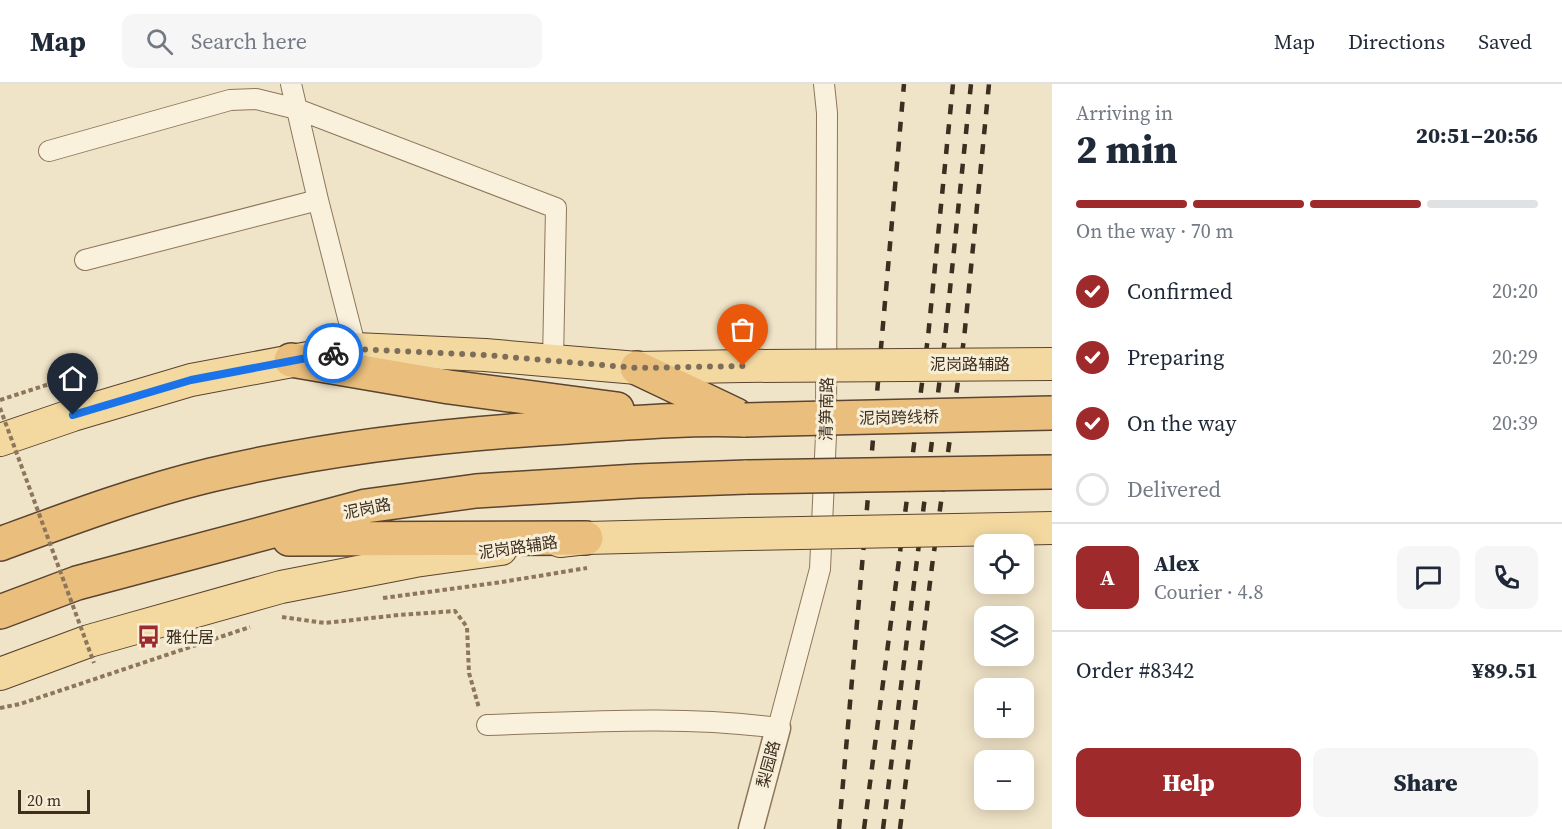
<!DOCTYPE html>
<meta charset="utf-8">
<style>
:root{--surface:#fff;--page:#f6f6f7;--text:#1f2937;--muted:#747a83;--line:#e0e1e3;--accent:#9e2a2b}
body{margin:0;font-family:"Source Serif 4","Noto Sans SC",serif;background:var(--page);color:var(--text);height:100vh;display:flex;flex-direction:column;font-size:22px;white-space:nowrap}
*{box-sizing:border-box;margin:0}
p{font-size:20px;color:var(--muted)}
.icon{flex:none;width:33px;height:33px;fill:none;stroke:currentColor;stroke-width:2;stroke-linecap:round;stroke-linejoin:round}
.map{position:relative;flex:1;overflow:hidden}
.sheet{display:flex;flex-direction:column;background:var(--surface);width:510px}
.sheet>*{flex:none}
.tools{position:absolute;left:974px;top:450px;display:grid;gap:12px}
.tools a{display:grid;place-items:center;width:60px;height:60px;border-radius:12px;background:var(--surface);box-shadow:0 3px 15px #0003;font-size:30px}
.scale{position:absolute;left:18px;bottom:15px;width:72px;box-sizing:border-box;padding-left:6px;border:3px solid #3d2e20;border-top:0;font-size:16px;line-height:21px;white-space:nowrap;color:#3d2e20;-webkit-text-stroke:4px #f7eed8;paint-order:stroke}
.pin{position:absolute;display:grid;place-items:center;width:51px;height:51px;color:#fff;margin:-62px -26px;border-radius:50% 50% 50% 0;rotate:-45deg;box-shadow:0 0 6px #0007}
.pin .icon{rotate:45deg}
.courier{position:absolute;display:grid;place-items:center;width:60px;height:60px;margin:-30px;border:4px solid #1a73e8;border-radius:50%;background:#fff;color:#222;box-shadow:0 2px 8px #0007}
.overview em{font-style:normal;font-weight:800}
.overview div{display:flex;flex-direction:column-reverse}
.overview{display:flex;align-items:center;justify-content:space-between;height:102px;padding:0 24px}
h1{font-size:39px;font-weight:800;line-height:45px}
.bar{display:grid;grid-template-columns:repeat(4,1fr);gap:9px 6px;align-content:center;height:72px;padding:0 24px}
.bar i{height:8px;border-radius:4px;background:var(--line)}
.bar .active{background:var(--accent)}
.bar p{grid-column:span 4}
.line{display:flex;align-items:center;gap:15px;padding:0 24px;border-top:2px solid var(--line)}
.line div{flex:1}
.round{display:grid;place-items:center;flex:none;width:63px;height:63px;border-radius:12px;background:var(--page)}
ol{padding:0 24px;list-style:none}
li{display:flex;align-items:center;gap:18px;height:66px}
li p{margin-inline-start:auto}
li .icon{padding:6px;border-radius:50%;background:var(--accent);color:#fff;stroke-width:4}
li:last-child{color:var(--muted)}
li i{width:33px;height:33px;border:3px solid var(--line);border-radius:50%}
.primary-button{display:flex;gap:12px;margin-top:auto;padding:12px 24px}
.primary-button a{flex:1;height:69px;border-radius:12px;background:var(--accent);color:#fff;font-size:24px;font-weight:800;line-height:69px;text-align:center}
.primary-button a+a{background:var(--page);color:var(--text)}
header{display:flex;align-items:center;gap:36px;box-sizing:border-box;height:84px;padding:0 30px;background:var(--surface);border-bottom:2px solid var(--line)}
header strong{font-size:28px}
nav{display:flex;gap:33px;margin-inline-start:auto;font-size:21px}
.search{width:420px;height:54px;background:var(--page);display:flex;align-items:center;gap:15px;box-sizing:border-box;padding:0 21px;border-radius:12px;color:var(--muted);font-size:22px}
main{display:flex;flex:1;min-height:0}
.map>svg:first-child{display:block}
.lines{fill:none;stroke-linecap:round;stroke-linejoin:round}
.minor-casing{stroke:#8d765c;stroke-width:22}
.tertiary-casing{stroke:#8d765c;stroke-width:27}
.primary-casing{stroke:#5b4430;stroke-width:34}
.trunk-casing{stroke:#5b4430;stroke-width:36}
.path{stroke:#8d765c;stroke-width:4;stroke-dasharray:4.5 3;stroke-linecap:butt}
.minor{stroke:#faf1dc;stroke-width:20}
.tertiary{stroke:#faf1dc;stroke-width:24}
.primary{stroke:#f3d9a0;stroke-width:32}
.trunk{stroke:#eabe7c;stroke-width:33}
.rail{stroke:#3d2e20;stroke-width:4.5;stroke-dasharray:10 10;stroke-linecap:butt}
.primary-bridge-casing{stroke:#5b4430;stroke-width:34;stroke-linecap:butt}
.trunk-bridge-casing{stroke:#5b4430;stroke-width:36;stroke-linecap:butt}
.path-bridge{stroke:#8d765c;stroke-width:4;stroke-dasharray:4.5 3;stroke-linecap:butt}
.primary-bridge{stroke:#f3d9a0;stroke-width:32}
.trunk-bridge{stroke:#eabe7c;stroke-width:33}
.done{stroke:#7c6e5b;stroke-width:6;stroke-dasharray:0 10.8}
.route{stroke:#1a73e8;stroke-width:8}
.labels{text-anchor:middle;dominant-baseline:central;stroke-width:6;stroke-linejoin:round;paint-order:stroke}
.street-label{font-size:16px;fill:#3d2e20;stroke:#f7eed8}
.poi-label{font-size:16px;fill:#3d2e20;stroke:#f7eed8;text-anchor:start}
</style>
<header>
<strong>Map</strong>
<div class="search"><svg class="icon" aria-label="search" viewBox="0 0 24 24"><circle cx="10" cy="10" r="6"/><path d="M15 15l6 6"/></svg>Search here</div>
<nav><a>Map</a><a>Directions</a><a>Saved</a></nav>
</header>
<main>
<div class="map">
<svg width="1052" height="745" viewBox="0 0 1052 745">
<rect width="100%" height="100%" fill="#f0e4c8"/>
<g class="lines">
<defs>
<path id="minor" d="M291,0L318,116L356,265
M49,67L230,16L256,15L297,25L556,124L553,277
M85,176L318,116
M487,641C583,638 682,631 778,644L820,485L826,351L827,29L824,0"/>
<path id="tertiary" d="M751,745L778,644"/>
<path id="primary" d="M0,356L73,331L191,296L356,265L485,271L637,284L743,282
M560,457L586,454L747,450
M0,590L89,557L281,503L415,477L501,465"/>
<path id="trunk" d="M291,276L449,303L617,325
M637,284L736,331
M289,455L586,454
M0,460C68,435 140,408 211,391C328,363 449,350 569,343C628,339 686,334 745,336
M0,528L77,499L366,422L476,407L637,397L747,393"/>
</defs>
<use href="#minor" class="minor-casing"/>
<use href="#tertiary" class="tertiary-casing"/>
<use href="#primary" class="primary-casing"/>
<use href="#trunk" class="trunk-casing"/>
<path class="path" d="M0,316L74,292L94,295
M383,514L502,498L587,484
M282,533L325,539L399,531L455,527L467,543L469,589L479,624
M0,624L20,620L250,543"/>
<use href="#minor" class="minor"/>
<use href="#tertiary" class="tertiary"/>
<use href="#primary" class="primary"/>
<use href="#trunk" class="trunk"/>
<path class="rail" d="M839,745L904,0
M864,745L928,253L953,0
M883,745L945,254L971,0
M900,745L932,482L964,255L989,0"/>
<defs>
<path id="primary-bridge" d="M743,282L1052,280
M747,450L1052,444"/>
<path id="trunk-bridge" d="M745,336L1052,329
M747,393L1052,388"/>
</defs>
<use href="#primary-bridge" class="primary-bridge-casing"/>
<use href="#trunk-bridge" class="trunk-bridge-casing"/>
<path class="path-bridge" d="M0,324L94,579"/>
<use href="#primary-bridge" class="primary-bridge"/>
<use href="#trunk-bridge" class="trunk-bridge"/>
</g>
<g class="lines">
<path class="done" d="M333,269L356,265L485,271L637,284L743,282"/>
<path class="route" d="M73,331L191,296L333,269"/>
</g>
<defs>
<symbol id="bus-bare" viewBox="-9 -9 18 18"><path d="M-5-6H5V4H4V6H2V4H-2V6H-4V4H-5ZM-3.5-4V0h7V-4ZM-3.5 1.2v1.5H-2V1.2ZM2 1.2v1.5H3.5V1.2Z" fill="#9e2a2b" stroke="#f7eed8" stroke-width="2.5" paint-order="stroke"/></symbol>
</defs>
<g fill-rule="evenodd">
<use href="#bus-bare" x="132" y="536" width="33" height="33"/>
</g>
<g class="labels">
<g class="street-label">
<text x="970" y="280">泥岗路辅路</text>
<text transform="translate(826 325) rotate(-89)">清笋南路</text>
<text transform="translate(899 333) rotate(-1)">泥岗跨线桥</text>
<text transform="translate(367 424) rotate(-11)">泥岗路</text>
<text transform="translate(518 463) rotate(-8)">泥岗路辅路</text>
<text transform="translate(768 680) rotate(-75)">梨园路</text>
</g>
<g class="poi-label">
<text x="166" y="553">雅仕居</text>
</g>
</g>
</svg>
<div class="tools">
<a><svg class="icon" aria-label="locate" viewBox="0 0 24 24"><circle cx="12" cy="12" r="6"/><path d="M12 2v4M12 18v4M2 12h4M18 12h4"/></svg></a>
<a><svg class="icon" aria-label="layers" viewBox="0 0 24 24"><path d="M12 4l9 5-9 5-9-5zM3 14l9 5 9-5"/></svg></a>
<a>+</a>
<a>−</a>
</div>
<div class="scale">20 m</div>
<div class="pin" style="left:743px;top:282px;background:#ea580c"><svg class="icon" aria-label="bag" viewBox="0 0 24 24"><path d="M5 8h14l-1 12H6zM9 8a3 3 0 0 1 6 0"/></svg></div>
<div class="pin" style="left:73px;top:331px;background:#1f2937"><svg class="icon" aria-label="home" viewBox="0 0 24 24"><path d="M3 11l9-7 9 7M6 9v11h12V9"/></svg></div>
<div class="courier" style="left:333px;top:269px"><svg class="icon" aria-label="bike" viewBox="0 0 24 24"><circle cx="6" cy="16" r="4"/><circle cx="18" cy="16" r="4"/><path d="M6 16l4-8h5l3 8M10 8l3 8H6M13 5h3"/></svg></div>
</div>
<section class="sheet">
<div class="overview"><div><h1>2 min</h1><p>Arriving in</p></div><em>20:51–20:56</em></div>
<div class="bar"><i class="active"></i><i class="active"></i><i class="active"></i><i></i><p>On the way · 70 m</p></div>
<ol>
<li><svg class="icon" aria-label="check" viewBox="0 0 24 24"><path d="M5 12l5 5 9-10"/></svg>Confirmed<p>20:20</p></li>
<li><svg class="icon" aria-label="check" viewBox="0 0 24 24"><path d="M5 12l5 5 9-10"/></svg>Preparing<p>20:29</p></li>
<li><svg class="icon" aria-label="check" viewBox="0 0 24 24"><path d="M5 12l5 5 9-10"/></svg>On the way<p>20:39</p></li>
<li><i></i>Delivered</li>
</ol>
<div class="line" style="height:108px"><b class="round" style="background:var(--accent);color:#fff">A</b><div><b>Alex</b><p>Courier · 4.8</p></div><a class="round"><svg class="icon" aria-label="chat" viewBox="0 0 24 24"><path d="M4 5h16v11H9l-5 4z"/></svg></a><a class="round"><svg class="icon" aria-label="phone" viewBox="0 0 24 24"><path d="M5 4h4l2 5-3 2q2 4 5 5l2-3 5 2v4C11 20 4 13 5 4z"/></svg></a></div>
<div class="line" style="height:78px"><div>Order #8342</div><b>¥89.51</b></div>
<div class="primary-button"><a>Help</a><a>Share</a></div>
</section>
</main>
